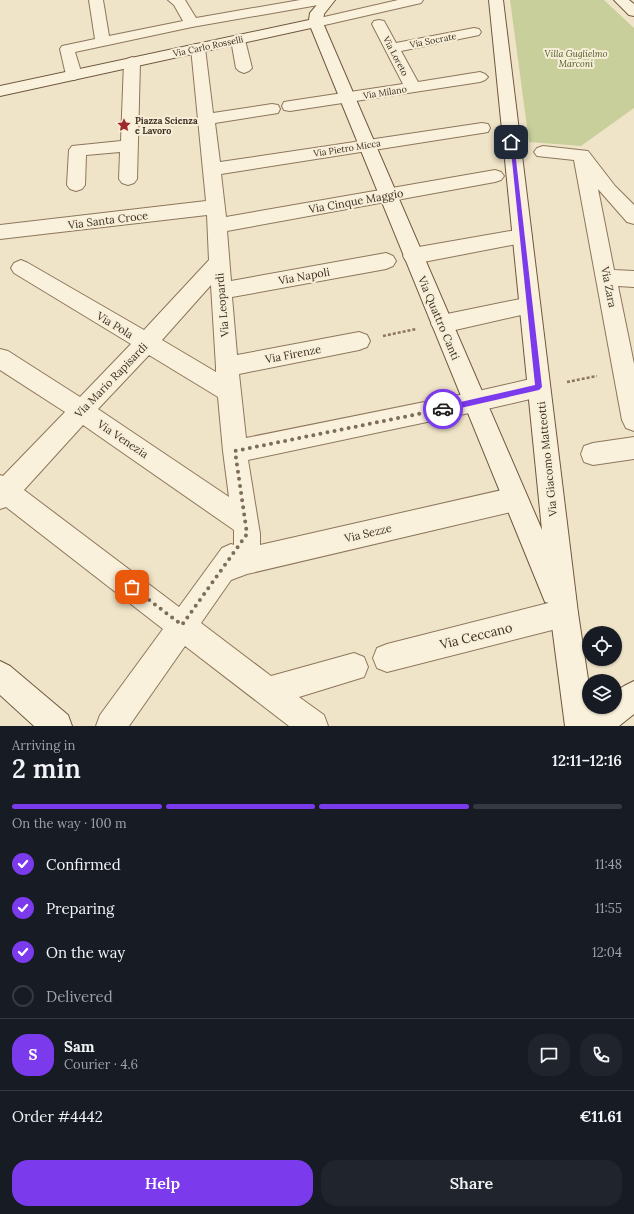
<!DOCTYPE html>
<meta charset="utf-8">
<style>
:root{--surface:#171b24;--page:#20242c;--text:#f1f3f6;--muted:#9ea1a6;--line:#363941;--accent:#7c3aed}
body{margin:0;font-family:Lora,serif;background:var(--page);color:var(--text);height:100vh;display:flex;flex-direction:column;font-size:15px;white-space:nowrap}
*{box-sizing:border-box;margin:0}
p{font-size:13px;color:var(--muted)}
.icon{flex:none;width:22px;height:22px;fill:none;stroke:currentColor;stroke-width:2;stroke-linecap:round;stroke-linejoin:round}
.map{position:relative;height:726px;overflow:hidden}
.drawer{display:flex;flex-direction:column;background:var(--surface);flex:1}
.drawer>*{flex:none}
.buttons{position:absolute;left:582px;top:626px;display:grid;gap:8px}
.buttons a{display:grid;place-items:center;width:40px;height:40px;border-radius:50%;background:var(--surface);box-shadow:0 1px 3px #0004;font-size:20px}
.pin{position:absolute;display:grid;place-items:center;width:34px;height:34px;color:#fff;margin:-17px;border-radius:8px;box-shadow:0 2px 6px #0006}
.courier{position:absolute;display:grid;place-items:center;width:40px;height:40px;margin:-20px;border:3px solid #7c3aed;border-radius:50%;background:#fff;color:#222;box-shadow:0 1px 5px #0007}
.head em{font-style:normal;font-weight:600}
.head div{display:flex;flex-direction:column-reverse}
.head{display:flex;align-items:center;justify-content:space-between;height:68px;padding:0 12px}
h1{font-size:26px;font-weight:600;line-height:30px}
.bar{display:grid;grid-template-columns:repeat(4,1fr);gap:6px 4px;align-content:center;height:48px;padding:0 12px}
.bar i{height:5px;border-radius:3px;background:var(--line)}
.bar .selected{background:var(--accent)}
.bar p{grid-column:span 4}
.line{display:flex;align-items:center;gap:10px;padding:0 12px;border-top:1px solid var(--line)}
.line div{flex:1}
.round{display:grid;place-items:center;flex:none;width:42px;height:42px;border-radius:16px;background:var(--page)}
ol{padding:0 12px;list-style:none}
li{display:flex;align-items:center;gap:12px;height:44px}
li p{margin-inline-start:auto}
li .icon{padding:4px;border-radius:50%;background:var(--accent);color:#fff;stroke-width:4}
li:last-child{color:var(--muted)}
li i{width:22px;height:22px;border:2px solid var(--line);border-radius:50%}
.cta{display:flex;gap:8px;margin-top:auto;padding:8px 12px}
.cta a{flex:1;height:46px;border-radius:16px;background:var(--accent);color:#fff;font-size:16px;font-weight:600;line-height:46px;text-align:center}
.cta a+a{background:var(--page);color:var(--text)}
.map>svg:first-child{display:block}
.green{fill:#c9cf9b}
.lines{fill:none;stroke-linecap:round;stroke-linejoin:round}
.street-casing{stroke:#8d765c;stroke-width:2}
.secondary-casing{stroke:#6f573f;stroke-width:2}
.path{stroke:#8d765c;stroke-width:2.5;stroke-dasharray:3 2;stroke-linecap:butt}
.street{fill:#faf1dc;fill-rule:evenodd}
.secondary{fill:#faf1dc;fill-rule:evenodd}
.route{fill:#7c3aed}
.done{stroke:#7c6e5b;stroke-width:4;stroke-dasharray:0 7.2}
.labels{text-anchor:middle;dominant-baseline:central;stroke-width:4;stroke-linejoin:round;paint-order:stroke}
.far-street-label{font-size:9px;fill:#3d2e20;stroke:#f7eed8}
.far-park-label{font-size:9px;font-style:italic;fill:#4d5a26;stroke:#f7eed8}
.far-poi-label{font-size:9px;font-weight:bold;fill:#3d2e20;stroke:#f7eed8;text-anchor:start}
.street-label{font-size:11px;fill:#3d2e20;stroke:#f7eed8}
.near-street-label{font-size:13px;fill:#3d2e20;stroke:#f7eed8}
</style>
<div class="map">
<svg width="634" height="726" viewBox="0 0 634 726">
<rect width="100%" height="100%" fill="#f0e4c8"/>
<path class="green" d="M510,0H604L634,28V108L581,146L529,142Z"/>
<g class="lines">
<defs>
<path id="street" d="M89,0H103L109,36L183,21L174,5L168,0H185L196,18L300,0H331L329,3L324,4L192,27L75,52L82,75L79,78L74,80L69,78L66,75L60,49L62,46L95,39Z
M398,0H423L421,3L316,27L311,26L309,23L311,20Z
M379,20L384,21L396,43L474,28L479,29L481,32L479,35L401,51L418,82L480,72L485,74L488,77L485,80L480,82L290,111L284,110L282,106L284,102L290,101L403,84L372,24L374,21Z
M238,36L243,37L245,40L252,68L249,71L244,73L239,71L236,68L231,40L233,37Z
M198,44L203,45L205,48L213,113L272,104L278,105L280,109L278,113L272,114L215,123L220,162L482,123L488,124L490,128L488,132L482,133L221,174L226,217L495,170L501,172L504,176L501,180L495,182L227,231L231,281L386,253L393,256L396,261L393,266L386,269L232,297L237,355L359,332L367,335L370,341L367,347L359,350L239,374L246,438L474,392L539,377L547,380L550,387L547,394L539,397L474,412L248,460L260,534V545L515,487L524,490L528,499L524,508L515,511L247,574L231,580L201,623L271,676L354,653L364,657L368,667L364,677L299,697L324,715L328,726H289L185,646L129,726H96L100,715L163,629L6,507L0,509V475L3,476L65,412L0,370V349L8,351L80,397L131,344L14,273L11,268L14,263L21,260L28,263L144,330L209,260L207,215L0,239V225L206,201L191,48L193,45ZM211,285L216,367V372L162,340ZM149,355L218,397L223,451L229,497L98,409ZM83,425L234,530V545L231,544L222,548L179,607L24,490Z
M132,57L137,59L140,62L137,179L134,183L128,185L122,183L119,179L120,152L86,155L85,185L82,189L76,191L70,189L67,185L69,150L72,146L121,141L124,62L127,59Z
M543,146L588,151L615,186L634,205V224L627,222L598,189L614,270L634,271V287L618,286L634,364V431L626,428L622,420L574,160L537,156L534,152L537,148Z
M522,229L529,231L532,236L529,241L522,243L413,264L406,261L403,256L406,251L413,248Z
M530,297L537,299L540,305L537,311L530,313L442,333L435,330L431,324L435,318L442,315Z
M634,437V459L593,465L584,462L581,454L584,446L593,443Z
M564,599L574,603L578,613L574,623L564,627L387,672L377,668L373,658L377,648L387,644Z"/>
<path id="secondary" d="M321,0H335L324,14L323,23L542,530L489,0H503L578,613L589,686V707H592V709L595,707H615V692L624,686L634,681V714L619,726H565L549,603L545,602L311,28L0,96V86L309,20L310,13Z
M614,0H629L634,4V16L629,15Z
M0,661L10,666L68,715L72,726H34L0,695Z"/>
</defs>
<use href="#street" class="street-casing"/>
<use href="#secondary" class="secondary-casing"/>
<path class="path" d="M383,336L416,329
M567,382L597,376"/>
<use href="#street" class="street"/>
<use href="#secondary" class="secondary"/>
</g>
<path class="route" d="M510,141L514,142L542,387L539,390L443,412L439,409L443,406L535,385Z"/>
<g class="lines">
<path class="done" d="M132,587L182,625L247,534L235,451L443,409"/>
</g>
<defs>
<symbol id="sight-bare" viewBox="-9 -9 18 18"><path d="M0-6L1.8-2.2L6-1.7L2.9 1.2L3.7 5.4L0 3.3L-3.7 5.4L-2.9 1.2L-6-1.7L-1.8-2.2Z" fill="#9e2a2b" stroke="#f7eed8" stroke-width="2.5" paint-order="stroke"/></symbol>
</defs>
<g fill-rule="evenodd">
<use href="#sight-bare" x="114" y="115" width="20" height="20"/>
</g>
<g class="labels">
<g class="far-street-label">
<text transform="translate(433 40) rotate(-11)">Via Socrate</text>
<text transform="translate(208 46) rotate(-12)">Via Carlo Rosselli</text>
<text transform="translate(396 56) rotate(62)">Via Loreto</text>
<text transform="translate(385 92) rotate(-9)">Via Milano</text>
<text transform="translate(347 148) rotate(-9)">Via Pietro Micca</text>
</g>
<g class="far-park-label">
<text x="576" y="53">Villa Guglielmo<tspan x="576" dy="10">Marconi</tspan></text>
</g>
<g class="far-poi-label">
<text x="135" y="120">Piazza Scienza<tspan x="135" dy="10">e Lavoro</tspan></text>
</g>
<g class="street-label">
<text transform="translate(356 201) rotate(-10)">Via Cinque Maggio</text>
<text transform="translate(108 220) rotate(-7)">Via Santa Croce</text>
<text transform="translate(304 276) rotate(-10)">Via Napoli</text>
<text transform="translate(609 287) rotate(79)">Via Zara</text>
<text transform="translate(222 305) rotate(-95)">Via Leopardi</text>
<text transform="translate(439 318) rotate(67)">Via Quattro Canti</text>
<text transform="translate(115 325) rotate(31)">Via Pola</text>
<text transform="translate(293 354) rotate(-11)">Via Firenze</text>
<text transform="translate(111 380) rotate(-46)">Via Mario Rapisardi</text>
<text transform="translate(123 439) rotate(34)">Via Venezia</text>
<text transform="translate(547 459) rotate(-96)">Via Giacomo Matteotti</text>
<text transform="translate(368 533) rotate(-13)">Via Sezze</text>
</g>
<g class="near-street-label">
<text transform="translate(476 636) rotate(-14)">Via Ceccano</text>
</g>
</g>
</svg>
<div class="buttons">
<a><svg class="icon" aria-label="locate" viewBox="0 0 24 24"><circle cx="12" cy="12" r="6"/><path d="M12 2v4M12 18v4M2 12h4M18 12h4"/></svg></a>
<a><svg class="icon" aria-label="layers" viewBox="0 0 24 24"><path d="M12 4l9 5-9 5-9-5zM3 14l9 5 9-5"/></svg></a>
</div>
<div class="pin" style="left:132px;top:587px;background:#ea580c"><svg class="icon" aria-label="bag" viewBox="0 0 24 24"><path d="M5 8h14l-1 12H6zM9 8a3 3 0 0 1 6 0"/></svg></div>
<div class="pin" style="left:511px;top:142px;background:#1f2937"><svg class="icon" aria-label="home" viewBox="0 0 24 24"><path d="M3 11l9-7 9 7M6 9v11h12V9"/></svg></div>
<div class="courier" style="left:443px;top:409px"><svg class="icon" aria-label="car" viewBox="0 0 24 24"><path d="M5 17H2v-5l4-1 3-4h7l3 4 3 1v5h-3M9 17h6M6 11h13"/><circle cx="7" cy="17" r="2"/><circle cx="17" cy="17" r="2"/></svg></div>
</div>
<section class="drawer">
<div class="head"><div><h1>2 min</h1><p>Arriving in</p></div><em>12:11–12:16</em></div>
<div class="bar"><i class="selected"></i><i class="selected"></i><i class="selected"></i><i></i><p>On the way · 100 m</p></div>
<ol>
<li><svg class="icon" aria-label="check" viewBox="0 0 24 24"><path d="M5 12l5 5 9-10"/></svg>Confirmed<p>11:48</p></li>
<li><svg class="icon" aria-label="check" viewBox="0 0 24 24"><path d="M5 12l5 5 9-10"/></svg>Preparing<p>11:55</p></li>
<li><svg class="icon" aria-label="check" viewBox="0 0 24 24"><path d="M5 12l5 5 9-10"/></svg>On the way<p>12:04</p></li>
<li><i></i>Delivered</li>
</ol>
<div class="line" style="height:72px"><b class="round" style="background:var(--accent);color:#fff">S</b><div><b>Sam</b><p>Courier · 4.6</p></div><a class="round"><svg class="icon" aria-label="chat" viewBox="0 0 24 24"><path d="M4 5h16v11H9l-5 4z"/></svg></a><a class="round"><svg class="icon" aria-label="phone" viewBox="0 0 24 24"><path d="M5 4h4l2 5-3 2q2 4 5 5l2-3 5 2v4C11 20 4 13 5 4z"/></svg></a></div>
<div class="line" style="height:52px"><div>Order #4442</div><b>€11.61</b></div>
<div class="cta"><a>Help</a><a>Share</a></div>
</section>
